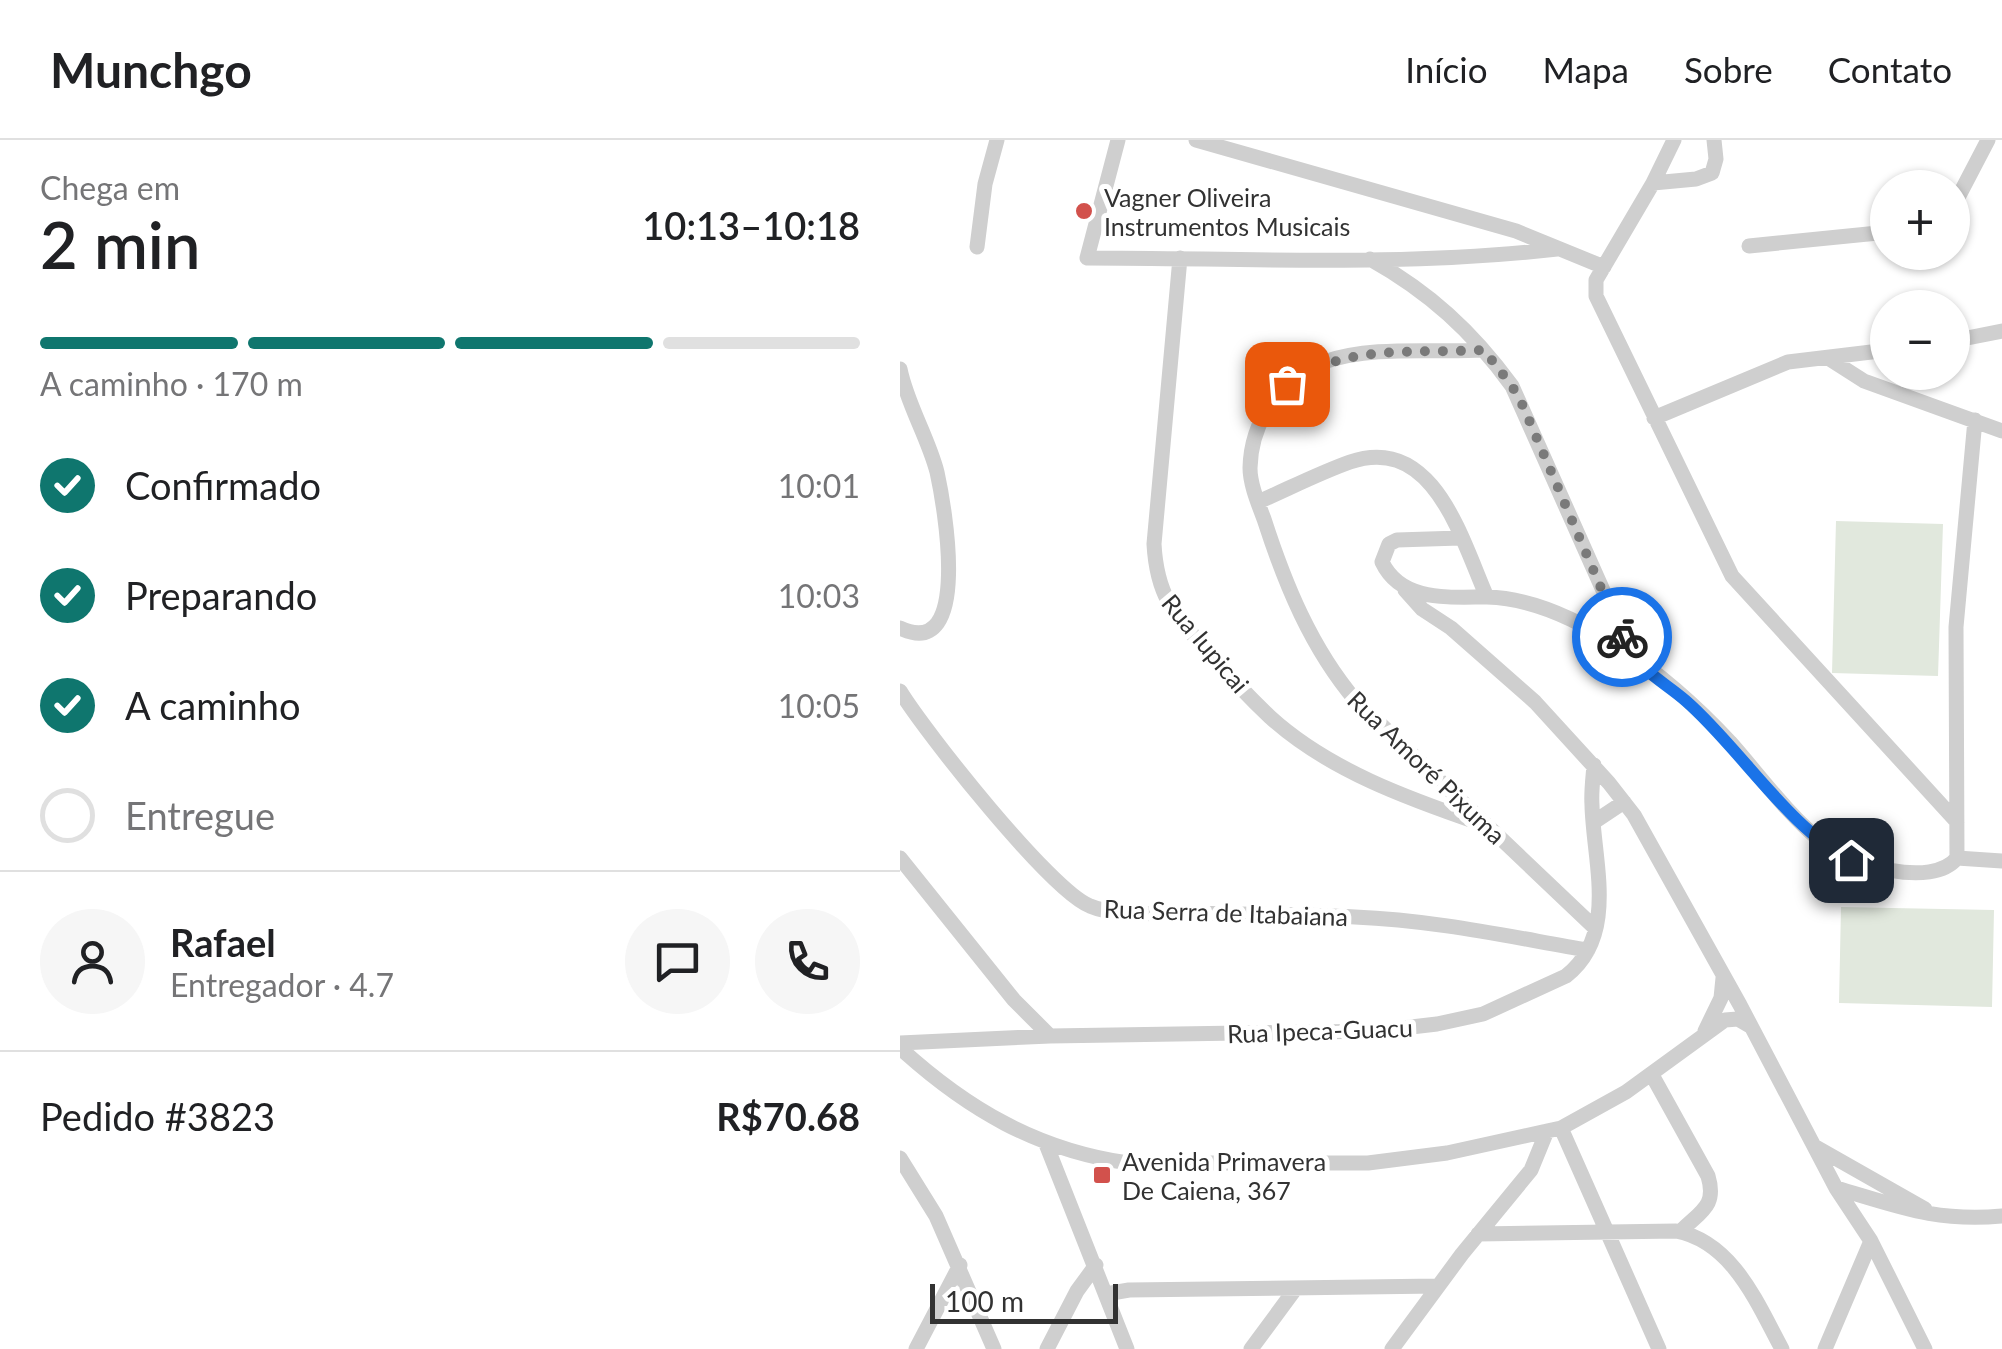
<!DOCTYPE html>
<html lang="pt">
<meta charset="utf-8">
<style>
:root{--surface:#fff;--page:#f6f6f6;--text:#202124;--muted:#757577;--line:#e0e0e0;--accent:#0f766e}
body{margin:0;font-family:Lato,sans-serif;background:var(--page);color:var(--text);height:100vh;display:flex;flex-direction:column;font-size:38px;white-space:nowrap}
*{box-sizing:border-box;margin:0}
p{font-size:32px;color:var(--muted)}
.icon{flex:none;width:55px;height:55px;fill:none;stroke:currentColor;stroke-width:2;stroke-linecap:round;stroke-linejoin:round}
.map{position:relative;flex:1;overflow:hidden}
.side{display:flex;flex-direction:column;background:var(--surface);width:900px}
.side>*{flex:none}
.tools{position:absolute;left:970px;top:30px;display:grid;gap:20px}
.tools a{display:grid;place-items:center;width:100px;height:100px;border-radius:50%;background:var(--surface);box-shadow:0 2px 8px #0004;font-size:50px}
.scale{position:absolute;left:30px;bottom:25px;width:188px;box-sizing:border-box;padding-left:10px;border:5px solid #323232;border-top:0;font-size:28px;line-height:35px;white-space:nowrap;color:#323232;-webkit-text-stroke:8px #fff;paint-order:stroke}
.pin{position:absolute;display:grid;place-items:center;width:85px;height:85px;color:#fff;margin:-42px;border-radius:20px;box-shadow:0 5px 15px #0006}
.courier{position:absolute;display:grid;place-items:center;width:100px;height:100px;margin:-50px;border:8px solid #1a73e8;border-radius:50%;background:#fff;color:#222;box-shadow:0 2px 12px #0007}
.head em{font-style:normal;font-weight:600}
.head div{display:flex;flex-direction:column-reverse}
.head{display:flex;align-items:center;justify-content:space-between;height:170px;padding:0 40px}
h1{font-size:65px;font-weight:600;line-height:75px}
.bar{display:grid;grid-template-columns:repeat(4,1fr);gap:15px 10px;align-content:center;height:120px;padding:0 40px}
.bar i{height:12px;border-radius:8px;background:var(--line)}
.bar .current{background:var(--accent)}
.bar p{grid-column:span 4}
.line{display:flex;align-items:center;gap:25px;padding:0 40px;border-top:2px solid var(--line)}
.line div{flex:1}
.round{display:grid;place-items:center;flex:none;width:105px;height:105px;border-radius:52px;background:var(--page)}
ol{padding:0 40px;list-style:none}
li{display:flex;align-items:center;gap:30px;height:110px}
li p{margin-inline-start:auto}
li .icon{padding:10px;border-radius:50%;background:var(--accent);color:#fff;stroke-width:4}
li:last-child{color:var(--muted)}
li i{width:55px;height:55px;border:5px solid var(--line);border-radius:50%}
header{display:flex;align-items:center;gap:60px;box-sizing:border-box;height:140px;padding:0 50px;background:var(--surface);border-bottom:2px solid var(--line)}
header strong{font-size:48px}
nav{display:flex;gap:55px;margin-inline-start:auto;font-size:35px}
main{display:flex;flex:1;min-height:0}
.map>svg:first-child{display:block}
.green{fill:#e1e8dd}
.lines{fill:none;stroke-linecap:round;stroke-linejoin:round}
.minor{stroke:#cfcfcf;stroke-width:15}
.done{stroke:#7a7a7a;stroke-width:10;stroke-dasharray:0 18}
.route{stroke:#1a73e8;stroke-width:12}
.poi-dot{fill:#d2514c;stroke:#fff;stroke-width:4}
.labels{text-anchor:middle;dominant-baseline:central;stroke-width:10;stroke-linejoin:round;paint-order:stroke}
.poi-label{font-size:25px;fill:#323232;stroke:#fff;text-anchor:start}
.street-label{font-size:25px;fill:#323232;stroke:#fff}
</style>
<header>
<strong>Munchgo</strong>
<nav><a>Início</a><a>Mapa</a><a>Sobre</a><a>Contato</a></nav>
</header>
<main>
<section class="side">
<div class="head"><div><h1>2 min</h1><p>Chega em</p></div><em>10:13–10:18</em></div>
<div class="bar"><i class="current"></i><i class="current"></i><i class="current"></i><i></i><p>A caminho · 170 m</p></div>
<ol>
<li><svg class="icon" aria-label="check" viewBox="0 0 24 24"><path d="M5 12l5 5 9-10"/></svg>Confirmado<p>10:01</p></li>
<li><svg class="icon" aria-label="check" viewBox="0 0 24 24"><path d="M5 12l5 5 9-10"/></svg>Preparando<p>10:03</p></li>
<li><svg class="icon" aria-label="check" viewBox="0 0 24 24"><path d="M5 12l5 5 9-10"/></svg>A caminho<p>10:05</p></li>
<li><i></i>Entregue</li>
</ol>
<div class="line" style="height:180px"><a class="round"><svg class="icon" aria-label="person" viewBox="0 0 24 24"><circle cx="12" cy="8" r="4"/><path d="M4 21q1-7 8-7t8 7"/></svg></a><div><b>Rafael</b><p>Entregador · 4.7</p></div><a class="round"><svg class="icon" aria-label="chat" viewBox="0 0 24 24"><path d="M4 5h16v11H9l-5 4z"/></svg></a><a class="round"><svg class="icon" aria-label="phone" viewBox="0 0 24 24"><path d="M5 4h4l2 5-3 2q2 4 5 5l2-3 5 2v4C11 20 4 13 5 4z"/></svg></a></div>
<div class="line" style="height:130px"><div>Pedido #3823</div><b>R$70.68</b></div>
</section>
<div class="map">
<svg width="1102" height="1209" viewBox="0 0 1102 1209">
<rect width="100%" height="100%" fill="#fff"/>
<path class="green" d="M936,381L1043,384L1038,536L932,533Z
M941,767L1094,770L1092,867L939,863Z"/>
<g class="lines">
<path class="minor" d="M218,0L187,118C343,118 502,127 657,109
M296,0L616,91L704,127
M774,0L753,43L696,140V156L832,436L1057,682
M753,43L796,39L812,33L816,19L814,0
M1052,69L1088,0
M849,106L988,92
M77,107L85,44L97,0
M280,118L254,404C257,459 276,476 312,516C330,537 350,558 370,577C428,630 509,659 582,684
M470,119C529,152 572,191 612,246L714,475L728,515
M1052,201L1102,191
M583,210C533,213 473,205 424,222C380,238 351,282 350,328C350,344 358,363 364,379C385,444 411,508 456,561L695,788
M928,218L964,241L1102,291
M0,229C7,264 28,297 37,332C44,364 73,523 0,488
M754,278L888,222L988,210
M358,362C388,349 419,333 450,322C534,293 562,401 587,457C674,459 772,540 830,602C860,636 888,675 923,703C950,725 1032,749 1057,718
M560,398L497,400L489,404L482,422C501,462 548,457 587,457
M505,450L522,469L551,488L635,562L709,643L734,675L840,865L936,1048L971,1101L1025,1209
M0,551C25,592 151,751 190,766C216,777 253,773 281,773C339,774 397,774 455,777C533,780 611,797 688,810
M694,682L724,662
M0,718L114,860L150,896
M1057,718L1056,487L1075,280
M1057,718L1102,721
M805,891L821,858L823,838
M0,903L150,896L477,891L537,884L583,874L666,836C719,795 693,720 692,665C691,652 693,638 694,625
M0,908C67,969 137,1010 228,1023H468L547,1013L647,991L661,988L726,952L825,880L838,879L850,886
M752,935L808,1036C817,1066 801,1071 781,1091
M661,988L759,1209
M146,1004L227,1209
M914,1006L1025,1069
M0,1018L36,1076L94,1209
M936,1048C998,1066 1035,1082 1102,1076
M578,1094L776,1091C833,1102 857,1163 882,1209
M206,1154L229,1150L538,1146
M16,1209L60,1125
M147,1209L177,1151L196,1125
M351,1209L396,1148
M492,1209L562,1114L631,1030L647,991
M925,1209L971,1101"/>
</g>
<g class="lines">
<path class="done" d="M387,244C448,203 513,214 584,210L612,246L623,266L722,497"/>
<path class="route" d="M722,497C732,526 763,541 786,561C838,606 892,692 951,720"/>
</g>
<g class="poi-dot">
<circle cx="184" cy="71" r="10"/>
<rect x="192" y="1025" width="20" height="20" rx="5"/>
</g>
<g class="labels">
<g class="poi-label">
<text x="204" y="57">Vagner Oliveira<tspan x="204" dy="29">Instrumentos Musicais</tspan></text>
<text x="222" y="1021">Avenida Primavera<tspan x="222" dy="29">De Caiena, 367</tspan></text>
</g>
<g class="street-label">
<text transform="translate(306 503) rotate(50)">Rua Iupicai</text>
<text transform="translate(527 627) rotate(44)">Rua Amoré Pixuma</text>
<text transform="translate(326 772) rotate(2)">Rua Serra de Itabaiana</text>
<text transform="translate(420 890) rotate(-2)">Rua Ipeca-Guacu</text>
</g>
</g>
</svg>
<div class="tools">
<a>+</a>
<a>−</a>
</div>
<div class="scale">100 m</div>
<div class="pin" style="left:387px;top:244px;background:#ea580c"><svg class="icon" aria-label="bag" viewBox="0 0 24 24"><path d="M5 8h14l-1 12H6zM9 8a3 3 0 0 1 6 0"/></svg></div>
<div class="pin" style="left:951px;top:720px;background:#1f2937"><svg class="icon" aria-label="home" viewBox="0 0 24 24"><path d="M3 11l9-7 9 7M6 9v11h12V9"/></svg></div>
<div class="courier" style="left:722px;top:497px"><svg class="icon" aria-label="bike" viewBox="0 0 24 24"><circle cx="6" cy="16" r="4"/><circle cx="18" cy="16" r="4"/><path d="M6 16l4-8h5l3 8M10 8l3 8H6M13 5h3"/></svg></div>
</div>
</main>
